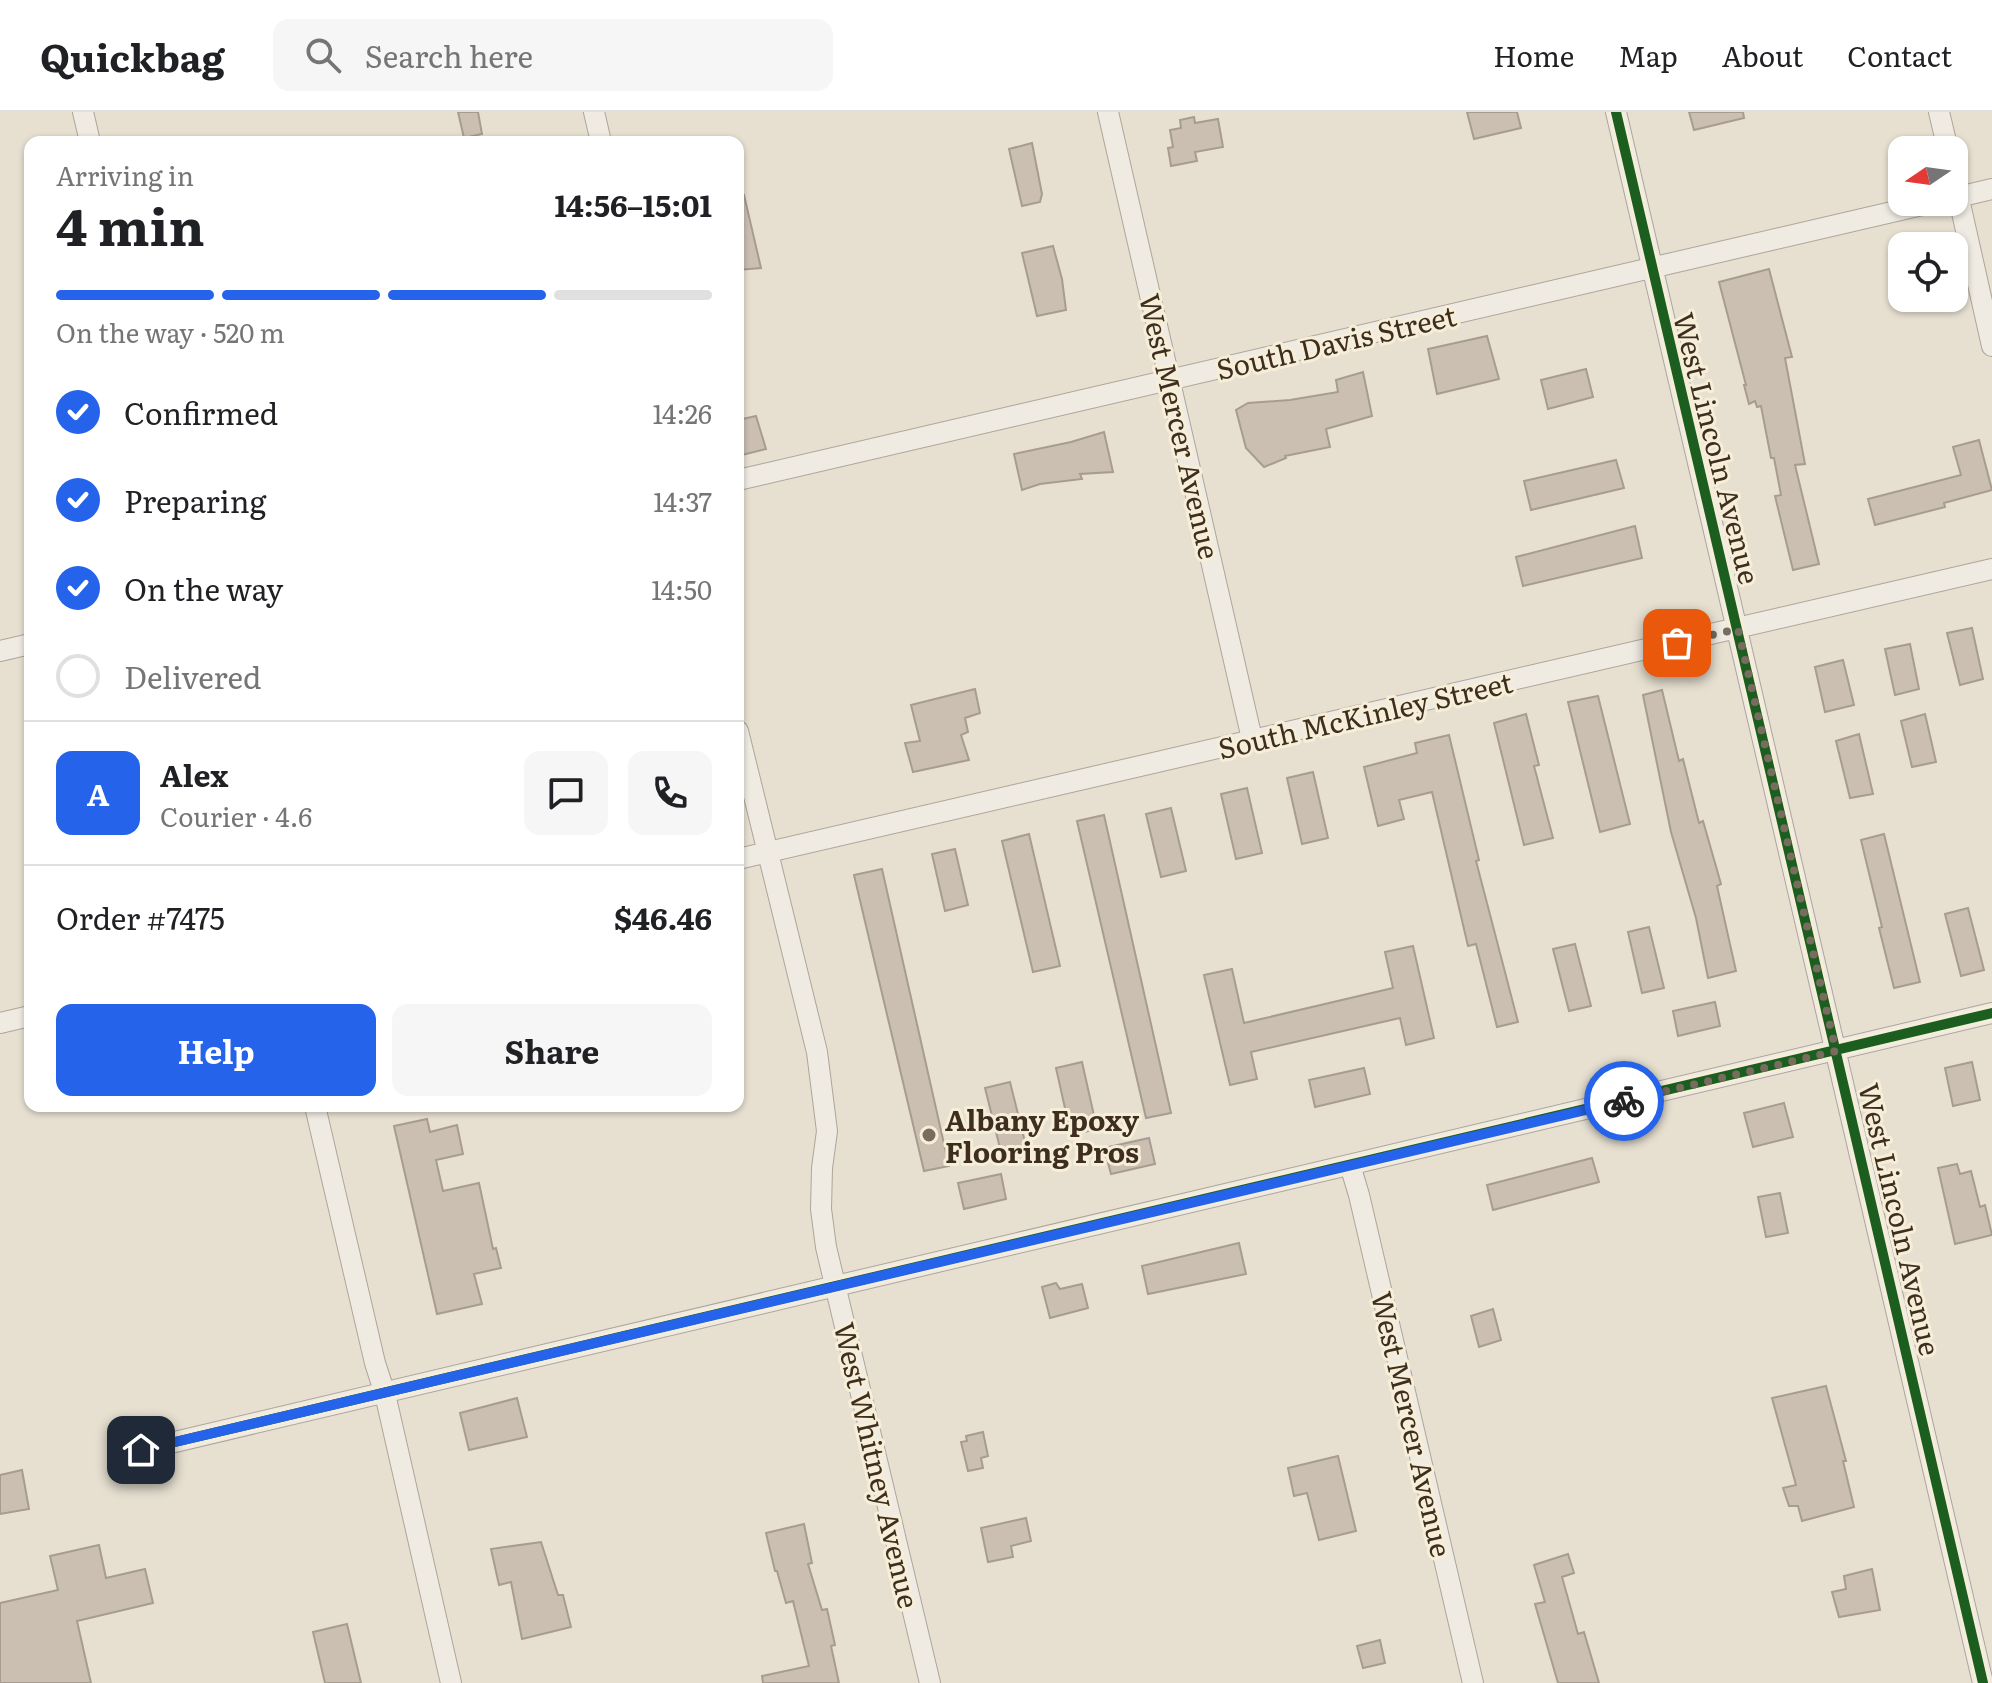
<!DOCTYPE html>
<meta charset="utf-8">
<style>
:root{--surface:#fff;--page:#f6f6f6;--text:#202124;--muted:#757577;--line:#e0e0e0;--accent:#2563eb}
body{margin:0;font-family:Literata,serif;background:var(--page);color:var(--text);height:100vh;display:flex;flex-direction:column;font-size:30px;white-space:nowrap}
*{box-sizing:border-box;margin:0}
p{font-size:26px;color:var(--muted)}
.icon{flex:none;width:44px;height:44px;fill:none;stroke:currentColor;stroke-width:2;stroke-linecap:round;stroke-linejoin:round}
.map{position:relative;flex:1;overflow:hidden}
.drawer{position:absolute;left:24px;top:24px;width:720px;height:976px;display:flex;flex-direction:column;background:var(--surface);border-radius:16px;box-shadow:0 2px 6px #0004}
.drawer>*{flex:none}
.needle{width:52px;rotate:257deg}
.fabs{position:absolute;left:1888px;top:24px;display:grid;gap:16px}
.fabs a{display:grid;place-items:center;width:80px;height:80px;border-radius:16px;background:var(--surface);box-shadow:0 2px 6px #0004;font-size:40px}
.pin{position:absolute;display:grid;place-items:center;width:68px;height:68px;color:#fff;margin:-34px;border-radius:16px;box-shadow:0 4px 12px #0006}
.courier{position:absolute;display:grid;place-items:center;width:80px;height:80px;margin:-40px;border:6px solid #2563eb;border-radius:50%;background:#fff;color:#222;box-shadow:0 2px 10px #0007}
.headline em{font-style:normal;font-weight:700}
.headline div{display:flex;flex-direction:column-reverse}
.headline{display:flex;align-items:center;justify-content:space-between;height:136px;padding:0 32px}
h1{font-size:52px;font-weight:700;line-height:60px}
.bar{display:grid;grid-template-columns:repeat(4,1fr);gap:12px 8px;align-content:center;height:96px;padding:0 32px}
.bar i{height:10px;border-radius:6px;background:var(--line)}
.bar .selected{background:var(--accent)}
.bar p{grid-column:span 4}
.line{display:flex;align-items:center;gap:20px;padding:0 32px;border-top:2px solid var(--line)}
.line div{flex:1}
.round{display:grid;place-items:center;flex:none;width:84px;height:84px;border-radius:16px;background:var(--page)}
ol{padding:0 32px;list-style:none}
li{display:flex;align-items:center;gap:24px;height:88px}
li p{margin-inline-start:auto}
li .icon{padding:8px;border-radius:50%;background:var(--accent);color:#fff;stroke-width:4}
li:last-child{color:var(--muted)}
li i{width:44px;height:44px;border:4px solid var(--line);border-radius:50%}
.cta{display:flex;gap:16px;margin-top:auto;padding:16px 32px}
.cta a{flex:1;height:92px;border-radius:16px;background:var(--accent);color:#fff;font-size:32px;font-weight:700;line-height:92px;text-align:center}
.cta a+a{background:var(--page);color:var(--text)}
header{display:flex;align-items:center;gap:48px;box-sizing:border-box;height:112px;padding:0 40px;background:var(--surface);border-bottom:2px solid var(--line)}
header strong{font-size:38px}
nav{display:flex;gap:44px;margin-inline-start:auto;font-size:28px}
.search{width:560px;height:72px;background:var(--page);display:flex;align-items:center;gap:20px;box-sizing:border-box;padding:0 28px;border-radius:16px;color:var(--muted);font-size:30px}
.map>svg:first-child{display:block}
.building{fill:#cbbfb2;stroke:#a89c90;stroke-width:2}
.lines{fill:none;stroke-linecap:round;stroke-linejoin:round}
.minor-casing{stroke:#ada599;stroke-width:22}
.minor{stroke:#efebe3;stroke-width:20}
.cycleway-casing{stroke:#f7eed8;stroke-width:15}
.cycleway{stroke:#1b5e20;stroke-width:10}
.done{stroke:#786c5e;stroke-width:8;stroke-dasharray:0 14.4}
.route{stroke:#2563eb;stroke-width:10}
.poi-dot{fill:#786c5e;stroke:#f7eed8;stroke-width:3}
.labels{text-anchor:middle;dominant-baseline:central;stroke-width:6;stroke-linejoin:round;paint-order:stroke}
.street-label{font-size:28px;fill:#3d2e20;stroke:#f7eed8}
.poi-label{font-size:28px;font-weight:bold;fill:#3d2e20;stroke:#f7eed8;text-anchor:start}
</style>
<header>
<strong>Quickbag</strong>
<div class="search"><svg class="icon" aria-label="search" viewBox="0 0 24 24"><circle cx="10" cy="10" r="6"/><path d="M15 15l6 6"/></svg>Search here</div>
<nav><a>Home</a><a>Map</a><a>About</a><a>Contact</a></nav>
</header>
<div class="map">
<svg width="1992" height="1571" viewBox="0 0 1992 1571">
<rect width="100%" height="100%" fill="#e7e0d1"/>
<path class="building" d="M458,0H478L482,22L464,26Z
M1467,0H1517L1521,16L1474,27Z
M1689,0H1743L1744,6L1694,18Z
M1194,5L1195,11L1218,7L1223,35L1195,40L1197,49L1171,54L1168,36L1173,35L1170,18L1181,16L1180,8Z
M1032,31L1042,82L1040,90L1022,94L1009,37Z
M744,83L761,156L738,158V84Z
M1053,134L1062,167L1066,198L1037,204L1022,141Z
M1769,157L1792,245L1785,246L1805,352L1795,353L1819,452L1793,458L1775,384L1781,383L1774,346H1771L1761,294L1757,295L1755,289L1749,292L1744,273H1746L1719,170Z
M1487,224L1499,267L1437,282L1428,237Z
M1586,257L1593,285L1548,297L1541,268Z
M1363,260L1372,304L1326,317L1330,335L1285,344L1286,346L1264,355L1246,336L1236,298L1248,291L1290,288L1338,280L1336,268Z
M756,304L766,337L738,344V308Z
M1104,320L1113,360L1080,362L1082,367L1040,372L1022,378L1014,342L1071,330Z
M1979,328L1992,378L1944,391L1945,395L1875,413L1868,387L1961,363L1953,335Z
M1616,348L1624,376L1531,398L1524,369Z
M1635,414L1642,446L1523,474L1516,445Z
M1972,516L1983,567L1960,573L1947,521Z
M1910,532L1919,577L1895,583L1885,537Z
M1843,548L1854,593L1825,600L1815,555Z
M975,577L980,601L965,606L968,620L961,623L969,648L913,660L905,631L920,629L911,593Z
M1662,578L1679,649L1683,647L1699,711L1703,709L1721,772L1717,774L1736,859L1708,866L1696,806L1671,720L1643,583Z
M1598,584L1630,712L1600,720L1568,590Z
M1526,602L1539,653L1534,654L1553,726L1524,733L1494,611Z
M1925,602L1936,650L1912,655L1901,609Z
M1859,622L1873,682L1850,686L1836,629Z
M1449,623L1479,748L1476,749L1518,910L1497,915L1476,832L1468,834L1432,680L1399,688L1404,707L1378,714L1364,655L1417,641L1415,631Z
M1313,660L1328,726L1302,732L1287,666Z
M1247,676L1262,741L1236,747L1221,682Z
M1171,696L1186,759L1161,765L1146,702Z
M1104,703L1171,1001L1146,1006L1077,709Z
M1029,722L1060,854L1033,860L1002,729Z
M1884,722L1920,870L1894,876L1879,816L1882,815L1861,728Z
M955,737L968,793L945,799L932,742Z
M882,757L949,1054L924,1059L854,763Z
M1968,796L1984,858L1961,864L1945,802Z
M1649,815L1664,876L1642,881L1628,820Z
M1575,832L1591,894L1569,899L1553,837Z
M1413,834L1434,926L1406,933L1400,906L1251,940L1257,967L1230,973L1204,863L1232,857L1244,911L1393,876L1385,840Z
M1715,890L1720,914L1678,924L1673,899Z
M1082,950L1097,1017L1071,1023L1056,956Z
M1972,950L1980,988L1953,994L1945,956Z
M1364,956L1370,982L1315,995L1309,968Z
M1010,970L1026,1034L1001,1040L985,976Z
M1784,991L1793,1025L1753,1035L1744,1001Z
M427,1007L430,1020L457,1013L463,1042L436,1048L443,1079L479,1071L493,1137L496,1136L501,1156L474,1162L482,1192L437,1202L394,1014Z
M1149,1026L1155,1052L1111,1062L1104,1036Z
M1592,1046L1599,1070L1493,1098L1487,1073Z
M1957,1052L1960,1062L1971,1059L1980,1095L1985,1093L1992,1123L1955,1132L1938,1056Z
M1001,1062L1006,1087L964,1097L958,1071Z
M1780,1081L1788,1121L1766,1125L1758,1085Z
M1239,1131L1246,1162L1148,1182L1142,1154Z
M1056,1171L1060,1177L1082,1172L1088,1196L1050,1206L1042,1175Z
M1493,1197L1501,1228L1479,1235L1471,1204Z
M1826,1274L1846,1349H1843L1854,1395L1802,1409L1798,1394H1789L1783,1376L1796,1373L1772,1286Z
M517,1286L527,1325L469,1338L460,1301Z
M983,1320L988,1344L981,1346L983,1356L968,1359L961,1330L967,1329L966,1324Z
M1338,1344L1356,1419L1319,1428L1307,1381L1294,1384L1288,1356Z
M22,1358L29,1397L0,1402V1363Z
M1026,1406L1031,1429L1011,1434L1013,1445L988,1450L981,1416Z
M804,1412L812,1451L808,1452L822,1498L827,1497L835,1533L831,1534L839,1571H763L762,1564L809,1554L793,1489L786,1491L777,1459H775L766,1421Z
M541,1430L558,1483H563L571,1515L522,1527L511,1470L499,1473L491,1437Z
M99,1433L106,1466L145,1457L153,1491L77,1509L91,1571H0V1491L58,1478L50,1444Z
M1568,1442L1574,1461L1562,1465L1578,1522L1584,1520L1599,1571H1558L1535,1492L1545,1490L1534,1453Z
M1872,1457L1880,1498L1839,1505L1832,1480L1846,1477L1844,1464Z
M347,1512L361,1571H325L313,1520Z
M1380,1528L1385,1551L1363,1556L1357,1534Z"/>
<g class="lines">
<defs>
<path id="minor" d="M83,0L90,30
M594,0L601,30
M1108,0L1252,627
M1616,0C1736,524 1862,1047 1983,1571
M1939,0L1948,38
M1954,65L1992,234
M1954,86L1992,77
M738,368L1935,90
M0,539L30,532
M738,619L817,940L827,1019L822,1056L821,1097L826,1135L930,1571
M738,747L1992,457
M0,911L30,904
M315,994L375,1251L385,1282L451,1571
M1350,1053L1359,1083L1473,1571
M141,1338L1992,901"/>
</defs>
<use href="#minor" class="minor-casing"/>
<use href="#minor" class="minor"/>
<defs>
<path id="cycleway" d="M1616,0C1736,524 1862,1047 1983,1571
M141,1338L1992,901"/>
</defs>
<use href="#cycleway" class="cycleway-casing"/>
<use href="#cycleway" class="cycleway"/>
</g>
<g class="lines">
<path class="done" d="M1624,989L1836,939L1738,517L1677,531"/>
<path class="route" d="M141,1338L1624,989"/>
</g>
<circle class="poi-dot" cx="929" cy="1023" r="8"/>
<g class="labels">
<g class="street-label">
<text transform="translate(1336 229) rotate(-13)">South Davis Street</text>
<text transform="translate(1181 314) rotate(77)">West Mercer Avenue</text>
<text transform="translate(1718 336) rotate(76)">West Lincoln Avenue</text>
<text transform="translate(1365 602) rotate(-13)">South McKinley Street</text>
<text transform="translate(1901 1107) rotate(77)">West Lincoln Avenue</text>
<text transform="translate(1413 1312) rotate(77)">West Mercer Avenue</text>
<text transform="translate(878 1353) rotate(77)">West Whitney Avenue</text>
</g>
<g class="poi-label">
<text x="945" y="1007">Albany Epoxy<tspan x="945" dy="32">Flooring Pros</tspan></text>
</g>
</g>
</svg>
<div class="fabs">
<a><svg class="needle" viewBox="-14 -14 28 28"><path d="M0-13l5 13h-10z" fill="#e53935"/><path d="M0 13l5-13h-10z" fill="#757577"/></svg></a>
<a><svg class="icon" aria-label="locate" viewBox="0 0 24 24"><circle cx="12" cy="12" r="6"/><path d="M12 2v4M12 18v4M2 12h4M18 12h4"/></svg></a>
</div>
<div class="pin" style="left:1677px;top:531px;background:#ea580c"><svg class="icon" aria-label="bag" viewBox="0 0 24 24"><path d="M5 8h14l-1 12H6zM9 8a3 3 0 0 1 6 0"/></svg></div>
<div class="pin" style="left:141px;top:1338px;background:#1f2937"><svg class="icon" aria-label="home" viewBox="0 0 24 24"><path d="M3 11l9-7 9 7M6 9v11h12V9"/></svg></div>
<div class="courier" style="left:1624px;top:989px"><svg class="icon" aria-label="bike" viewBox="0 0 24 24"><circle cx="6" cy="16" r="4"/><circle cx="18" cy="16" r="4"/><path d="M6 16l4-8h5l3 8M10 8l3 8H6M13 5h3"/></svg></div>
<section class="drawer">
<div class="headline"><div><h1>4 min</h1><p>Arriving in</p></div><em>14:56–15:01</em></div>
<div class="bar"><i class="selected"></i><i class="selected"></i><i class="selected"></i><i></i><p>On the way · 520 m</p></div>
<ol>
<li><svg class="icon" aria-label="check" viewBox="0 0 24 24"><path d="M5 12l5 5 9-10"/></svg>Confirmed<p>14:26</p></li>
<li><svg class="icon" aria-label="check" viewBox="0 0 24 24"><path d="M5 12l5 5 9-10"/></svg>Preparing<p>14:37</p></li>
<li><svg class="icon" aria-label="check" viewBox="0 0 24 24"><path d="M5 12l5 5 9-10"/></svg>On the way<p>14:50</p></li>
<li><i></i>Delivered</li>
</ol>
<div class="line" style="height:144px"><b class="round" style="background:var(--accent);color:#fff">A</b><div><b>Alex</b><p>Courier · 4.6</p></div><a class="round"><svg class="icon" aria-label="chat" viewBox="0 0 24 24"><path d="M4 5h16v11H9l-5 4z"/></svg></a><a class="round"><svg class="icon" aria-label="phone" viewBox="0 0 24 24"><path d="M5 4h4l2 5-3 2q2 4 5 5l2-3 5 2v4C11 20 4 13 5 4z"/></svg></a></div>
<div class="line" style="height:104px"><div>Order #7475</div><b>$46.46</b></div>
<div class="cta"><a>Help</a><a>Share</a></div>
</section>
</div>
